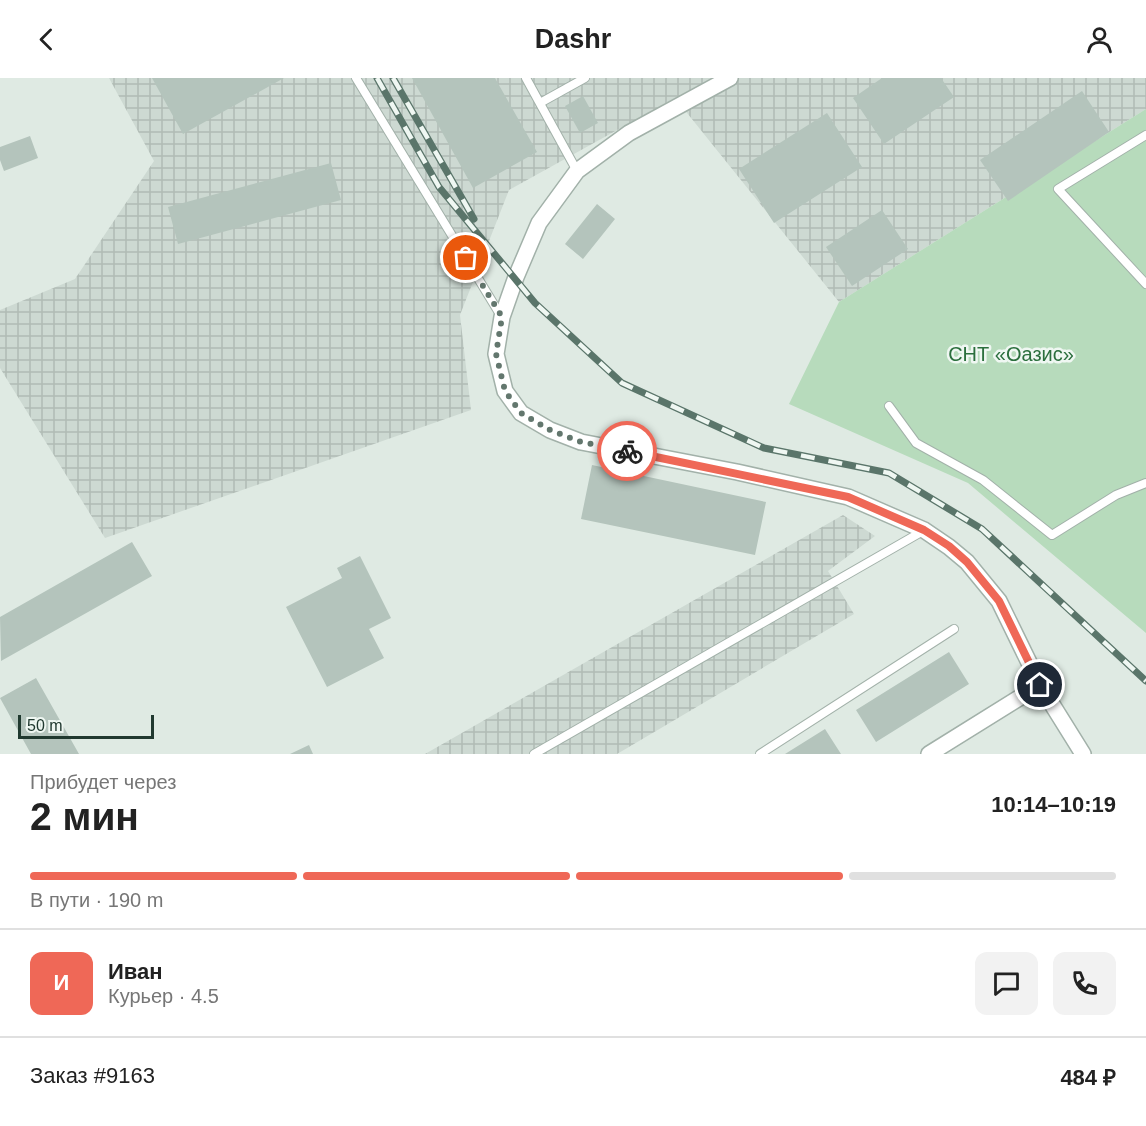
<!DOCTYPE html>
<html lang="ru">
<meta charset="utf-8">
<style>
:root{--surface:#fff;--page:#f2f2f2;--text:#222;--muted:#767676;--line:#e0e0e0;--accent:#ef6857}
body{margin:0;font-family:Helvetica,sans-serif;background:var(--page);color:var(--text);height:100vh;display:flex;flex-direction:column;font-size:22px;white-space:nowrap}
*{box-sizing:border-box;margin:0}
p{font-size:20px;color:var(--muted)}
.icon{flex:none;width:33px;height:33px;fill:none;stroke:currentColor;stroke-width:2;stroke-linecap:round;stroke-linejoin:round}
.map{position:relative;height:676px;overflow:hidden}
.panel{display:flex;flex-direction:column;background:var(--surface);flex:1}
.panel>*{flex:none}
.scale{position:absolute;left:18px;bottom:15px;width:136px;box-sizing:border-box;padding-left:6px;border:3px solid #20392f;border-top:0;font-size:16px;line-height:21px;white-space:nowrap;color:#20392f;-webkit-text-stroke:4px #eff7f2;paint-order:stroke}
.pin{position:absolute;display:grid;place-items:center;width:51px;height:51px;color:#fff;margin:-26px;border:3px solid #fff;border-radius:50%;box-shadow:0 2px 6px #0007}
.courier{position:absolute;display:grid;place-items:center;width:60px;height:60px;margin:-30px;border:4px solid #ef6857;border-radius:50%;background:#fff;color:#222;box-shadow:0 2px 8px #0007}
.headline em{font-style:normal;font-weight:800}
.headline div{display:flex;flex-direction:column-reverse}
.headline{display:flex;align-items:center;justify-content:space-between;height:102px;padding:0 30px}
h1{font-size:39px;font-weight:800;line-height:45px}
.bar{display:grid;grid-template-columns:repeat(4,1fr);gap:9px 6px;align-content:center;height:72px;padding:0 30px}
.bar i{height:8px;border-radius:4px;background:var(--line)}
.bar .current{background:var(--accent)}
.bar p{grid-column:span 4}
.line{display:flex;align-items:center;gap:15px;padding:0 30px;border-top:2px solid var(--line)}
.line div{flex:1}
.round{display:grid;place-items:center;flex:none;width:63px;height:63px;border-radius:12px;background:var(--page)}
header{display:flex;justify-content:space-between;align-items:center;height:78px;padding:0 30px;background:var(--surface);font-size:27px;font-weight:800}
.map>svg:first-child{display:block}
.industrial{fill:url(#industrial-grid)}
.garden{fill:#b7dbbc}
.building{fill:#b4c4bc}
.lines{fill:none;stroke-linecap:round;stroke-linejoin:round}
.service-casing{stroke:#a2b1a9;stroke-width:10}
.minor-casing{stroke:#a2b1a9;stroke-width:18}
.service{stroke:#fff;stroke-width:8}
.minor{stroke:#fff;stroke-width:15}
.rail-casing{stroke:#5a756a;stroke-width:7}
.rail{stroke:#eff7f2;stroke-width:4.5;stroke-dasharray:14;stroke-linecap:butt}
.done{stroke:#63776e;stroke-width:6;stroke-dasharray:0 10.8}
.route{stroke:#ef6857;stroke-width:8}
.labels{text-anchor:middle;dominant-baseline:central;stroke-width:5;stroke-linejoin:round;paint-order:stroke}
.park-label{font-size:20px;fill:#2b6f3d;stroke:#eff7f2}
</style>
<header><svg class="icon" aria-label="back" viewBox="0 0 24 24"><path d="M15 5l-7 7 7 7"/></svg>Dashr<svg class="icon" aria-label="person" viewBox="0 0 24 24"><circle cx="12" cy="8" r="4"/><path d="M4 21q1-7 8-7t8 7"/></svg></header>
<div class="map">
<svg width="1146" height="676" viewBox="0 0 1146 676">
<defs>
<pattern id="industrial-grid" width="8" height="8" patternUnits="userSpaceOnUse" patternTransform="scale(1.5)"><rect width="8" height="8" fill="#cdd9d2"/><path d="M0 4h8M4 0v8" fill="none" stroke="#b0bbb5"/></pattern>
</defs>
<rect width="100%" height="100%" fill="#dfeae3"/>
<path class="industrial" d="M109,0H1146V31L839,224L675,20L509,112L460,237L471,332L105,460L0,290V232L75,201L154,83Z
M843,437L875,458L828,493L854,536L617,676H425Z"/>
<path class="garden" d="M1146,31V555L968,405L789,326L839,224Z"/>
<path class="building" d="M152,0H284L183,56Z
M412,0H495L537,74L473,110Z
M882,0H941L954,19L884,66L853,20Z
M1082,13L1109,54L1008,123L980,82Z
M583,18L598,45L580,55L565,28Z
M827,35L862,89L774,145L739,91Z
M30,58L38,80L4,93L0,82V69Z
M331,85L341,122L178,166L168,129Z
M597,126L615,141L583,181L565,166Z
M882,132L908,171L852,208L826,169Z
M592,387L766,424L755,477L581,441Z
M132,464L152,498L1,583L0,539Z
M360,478L391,540L369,551L384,580L327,609L286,529L342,500L337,490Z
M949,574L969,606L876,664L856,632Z
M36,600L79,676H31L0,620Z
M825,651L841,676H785Z
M309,667L313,676H290Z"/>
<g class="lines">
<defs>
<path id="service" d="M356,0L501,238
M526,0L577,93
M540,25L585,0
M1146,57L1058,111L1146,206
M889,328L916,365L983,402L1052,457L1116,417L1146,405
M534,676L923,453
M760,676L954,551"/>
<path id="minor" d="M730,0L629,55L577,93L539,145L516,199L502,239L496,276L505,313L521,335L550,352L581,364L737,394L848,419L924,452L949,469L967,484L999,523L1040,607L1083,676
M929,676L1040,607"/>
</defs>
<use href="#service" class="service-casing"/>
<use href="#minor" class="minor-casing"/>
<use href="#service" class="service"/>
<use href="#minor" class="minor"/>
<defs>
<path id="rail" d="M377,0L439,109L535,225L622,305L764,370L889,395L982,451L1146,603
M393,0L474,141"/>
</defs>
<use href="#rail" class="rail-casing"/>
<use href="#rail" class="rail"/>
</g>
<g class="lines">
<path class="done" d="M466,180L502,239L496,276L505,313L521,335L550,352L581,364L627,373"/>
<path class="route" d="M627,373L848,419L924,452L949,468L967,484L999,523L1040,607"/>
</g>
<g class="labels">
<g class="park-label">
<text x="1011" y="276">СНТ «Оазис»</text>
</g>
</g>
</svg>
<div class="scale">50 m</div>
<div class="pin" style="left:466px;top:180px;background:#ea580c"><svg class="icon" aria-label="bag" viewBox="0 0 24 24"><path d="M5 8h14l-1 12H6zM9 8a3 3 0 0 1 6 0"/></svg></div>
<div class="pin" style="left:1040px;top:607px;background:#1f2937"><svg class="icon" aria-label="home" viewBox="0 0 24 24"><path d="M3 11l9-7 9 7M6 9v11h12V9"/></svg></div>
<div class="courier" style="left:627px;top:373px"><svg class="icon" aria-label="bike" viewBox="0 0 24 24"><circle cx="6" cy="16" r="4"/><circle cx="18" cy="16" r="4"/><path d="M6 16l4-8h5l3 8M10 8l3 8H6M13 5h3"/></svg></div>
</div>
<section class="panel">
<div class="headline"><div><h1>2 мин</h1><p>Прибудет через</p></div><em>10:14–10:19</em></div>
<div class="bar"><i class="current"></i><i class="current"></i><i class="current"></i><i></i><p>В пути · 190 m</p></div>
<div class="line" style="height:108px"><b class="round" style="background:var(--accent);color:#fff">И</b><div><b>Иван</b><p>Курьер · 4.5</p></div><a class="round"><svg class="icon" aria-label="chat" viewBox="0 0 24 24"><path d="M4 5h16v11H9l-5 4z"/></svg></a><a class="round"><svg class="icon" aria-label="phone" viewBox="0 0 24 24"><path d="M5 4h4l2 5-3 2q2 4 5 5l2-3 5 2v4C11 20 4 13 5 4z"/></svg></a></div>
<div class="line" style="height:78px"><div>Заказ #9163</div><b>484 ₽</b></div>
</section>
